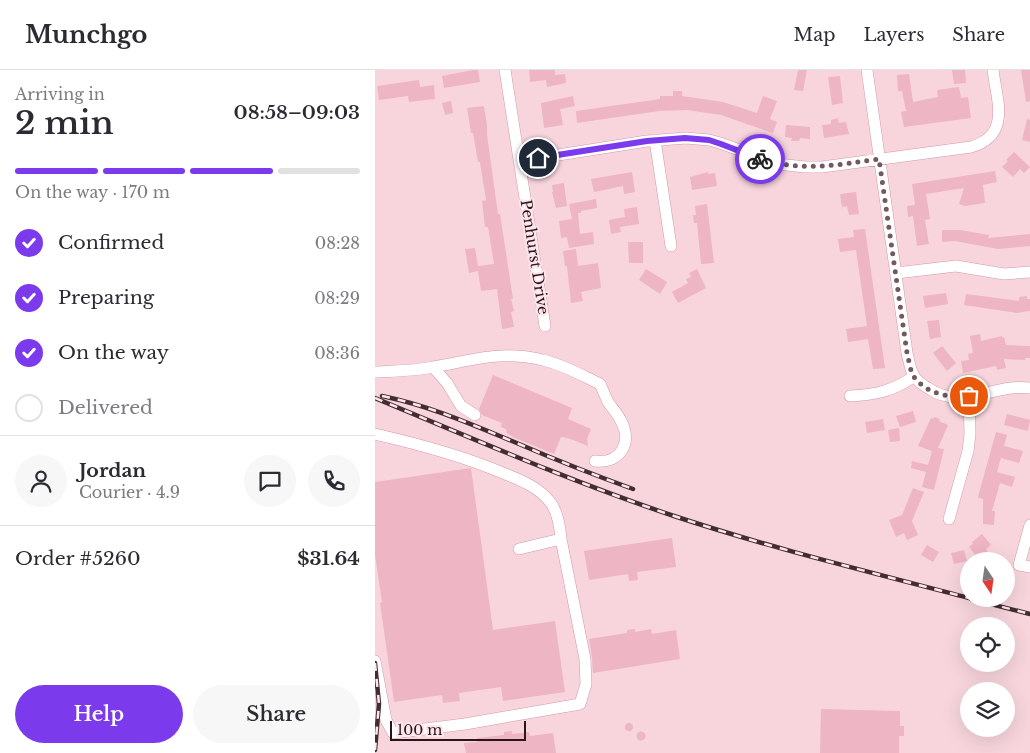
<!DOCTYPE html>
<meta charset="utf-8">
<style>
:root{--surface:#fff;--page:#f7f7f7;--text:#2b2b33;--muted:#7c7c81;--line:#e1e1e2;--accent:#7c3aed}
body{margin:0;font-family:"Libre Baskerville",serif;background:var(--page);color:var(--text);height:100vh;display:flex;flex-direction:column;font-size:19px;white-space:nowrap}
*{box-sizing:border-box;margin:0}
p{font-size:16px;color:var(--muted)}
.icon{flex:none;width:28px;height:28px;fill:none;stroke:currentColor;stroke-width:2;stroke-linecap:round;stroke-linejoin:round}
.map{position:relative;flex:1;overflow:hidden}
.side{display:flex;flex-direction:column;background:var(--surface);width:375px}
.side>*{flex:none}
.needle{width:32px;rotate:167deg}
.tools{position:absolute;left:585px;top:482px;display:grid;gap:10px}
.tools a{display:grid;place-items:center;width:55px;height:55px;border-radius:50%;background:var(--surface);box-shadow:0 5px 20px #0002;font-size:25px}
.scale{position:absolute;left:15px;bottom:12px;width:136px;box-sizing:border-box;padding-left:5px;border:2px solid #2a151b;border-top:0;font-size:14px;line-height:18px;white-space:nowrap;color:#2a151b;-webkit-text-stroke:4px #fee5eb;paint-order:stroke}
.pin{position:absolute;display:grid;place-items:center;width:42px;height:42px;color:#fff;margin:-21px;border:2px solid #fff;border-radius:50%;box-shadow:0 1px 5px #0007}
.courier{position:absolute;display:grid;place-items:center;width:50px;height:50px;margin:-25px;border:4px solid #7c3aed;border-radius:50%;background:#fff;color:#222;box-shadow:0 1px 6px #0007}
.headline em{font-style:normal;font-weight:600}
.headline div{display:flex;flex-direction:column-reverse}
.headline{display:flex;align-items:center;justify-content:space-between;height:85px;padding:0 15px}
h1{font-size:32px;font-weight:600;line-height:38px}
.bar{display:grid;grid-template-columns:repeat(4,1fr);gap:8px 5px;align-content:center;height:60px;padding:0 15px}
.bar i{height:6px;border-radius:4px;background:var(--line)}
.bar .selected{background:var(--accent)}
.bar p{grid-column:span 4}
.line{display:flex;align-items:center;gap:12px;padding:0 15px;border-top:1px solid var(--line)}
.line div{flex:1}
.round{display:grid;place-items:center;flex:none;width:52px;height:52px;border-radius:26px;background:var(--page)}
ol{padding:0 15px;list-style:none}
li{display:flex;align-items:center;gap:15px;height:55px}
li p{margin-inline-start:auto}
li .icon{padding:5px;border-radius:50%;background:var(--accent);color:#fff;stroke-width:4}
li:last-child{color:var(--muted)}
li i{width:28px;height:28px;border:2px solid var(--line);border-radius:50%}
.button{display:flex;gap:10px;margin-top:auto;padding:10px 15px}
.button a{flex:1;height:58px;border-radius:30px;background:var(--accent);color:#fff;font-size:20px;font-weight:600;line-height:58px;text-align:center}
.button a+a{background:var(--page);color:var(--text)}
header{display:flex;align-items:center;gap:30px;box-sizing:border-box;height:70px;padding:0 25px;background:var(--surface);border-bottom:1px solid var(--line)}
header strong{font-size:24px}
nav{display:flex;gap:28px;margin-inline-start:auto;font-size:18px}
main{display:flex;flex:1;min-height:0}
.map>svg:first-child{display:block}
.building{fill:#eeb5c4}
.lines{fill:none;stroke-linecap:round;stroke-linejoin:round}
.minor-casing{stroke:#d19aa8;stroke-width:12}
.minor{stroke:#fff;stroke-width:11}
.rail-casing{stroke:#432c32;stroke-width:4.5}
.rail{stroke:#fee5eb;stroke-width:2.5;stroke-dasharray:8;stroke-linecap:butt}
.done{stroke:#72585f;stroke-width:5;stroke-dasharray:0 9}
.route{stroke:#7c3aed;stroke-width:6}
.labels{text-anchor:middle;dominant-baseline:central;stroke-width:4;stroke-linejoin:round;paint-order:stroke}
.street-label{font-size:15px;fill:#2a151b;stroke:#fee5eb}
</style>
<header>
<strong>Munchgo</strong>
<nav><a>Map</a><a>Layers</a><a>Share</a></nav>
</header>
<main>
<section class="side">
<div class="headline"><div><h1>2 min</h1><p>Arriving in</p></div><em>08:58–09:03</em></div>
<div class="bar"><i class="selected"></i><i class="selected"></i><i class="selected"></i><i></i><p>On the way · 170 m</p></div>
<ol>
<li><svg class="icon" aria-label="check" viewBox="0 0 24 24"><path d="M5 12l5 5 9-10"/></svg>Confirmed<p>08:28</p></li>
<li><svg class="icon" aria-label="check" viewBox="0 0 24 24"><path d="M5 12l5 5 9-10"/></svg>Preparing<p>08:29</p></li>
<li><svg class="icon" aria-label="check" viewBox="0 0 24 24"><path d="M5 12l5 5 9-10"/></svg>On the way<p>08:36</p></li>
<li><i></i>Delivered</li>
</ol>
<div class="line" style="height:90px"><a class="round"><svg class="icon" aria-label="person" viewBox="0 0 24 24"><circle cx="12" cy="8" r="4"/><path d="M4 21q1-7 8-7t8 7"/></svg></a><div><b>Jordan</b><p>Courier · 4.9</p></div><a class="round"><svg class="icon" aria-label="chat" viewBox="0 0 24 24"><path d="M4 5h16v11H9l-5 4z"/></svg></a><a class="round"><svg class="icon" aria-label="phone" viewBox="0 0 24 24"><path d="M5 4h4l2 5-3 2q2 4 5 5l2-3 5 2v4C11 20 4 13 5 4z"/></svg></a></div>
<div class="line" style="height:65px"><div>Order #5260</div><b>$31.64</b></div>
<div class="button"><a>Help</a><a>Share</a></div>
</section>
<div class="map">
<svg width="655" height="683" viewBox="0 0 655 683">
<rect width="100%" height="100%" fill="#f8d5dd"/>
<path class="building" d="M98,0H103L105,12L69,18L67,6Z
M154,0H180V5L190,4L191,13L172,17L171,10L155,12Z
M423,0H432L428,21L419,20Z
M577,0H590L591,13L579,14Z
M646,0H655V31L651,32Z
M534,4L538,32L563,27L562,20L584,17L586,28L593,27L596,48L529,57L526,42L531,41L527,21H523L522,5Z
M465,6L468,33L457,35L453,7Z
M44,10L45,17L59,15L60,29L34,32L33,26L4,30L2,16Z
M298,21H307V26L348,32L382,43L388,26L402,31L395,49L402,52L398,63L346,45L312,40L284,41L202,53L201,41L285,29V26H298Z
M198,26L200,36L185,39L188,55L169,58L166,33Z
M76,31L78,43L70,45L67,33Z
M109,36L112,55V65L123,144H125L138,229H136L139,241L136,242L139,257L127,259L122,219L106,221L103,201L94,203L90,179L100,178L103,196L119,194L113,157H110L107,131L111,130L105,92H103L98,63H96L92,38Z
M463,48L464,53L471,52L474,64L449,68L447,55L456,54V50Z
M652,49L655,50V72L647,70Z
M411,55L435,57V69L425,68L424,71H416L417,68L410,67Z
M639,82L655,97L649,103L645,99L638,107L627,97L633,91L631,90Z
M620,101L622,112L608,115L610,133L590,136L584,134L589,118L551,124L555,149L550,150L554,174L542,176L538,146L533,147L532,136L540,135L537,114Z
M257,102L260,122L249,124L248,116L219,122L216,109Z
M333,102V104L340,103L342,116L317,120L315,107Z
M189,113L192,136L181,138L177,122H178L177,115Z
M481,122L484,144L474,145L472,136L467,137L465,124Z
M221,129L222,138L206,141V143H203L205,164L218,162L219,174L194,178L192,167L186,168L184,151L197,149L194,134Z
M332,134L339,193L326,194L322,153H319L318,145H321L320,136Z
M262,137L264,154L245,157L246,162L236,164L234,150L250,147L249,139Z
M490,159L510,298L498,299L493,269L473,272L471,259L492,256L481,180L465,182L463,169L479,167L478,160Z
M567,160H585L614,165L613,168L655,164V176L623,179L580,171L567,172Z
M253,172H268V193H254Z
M201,179L203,196L223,193L226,218L206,222L208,231L196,233L192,196H190L188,181Z
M271,199L292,212L285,224L264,210Z
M322,199L331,218L303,233L297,222L313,213L311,209L316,207L314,203Z
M571,223L573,234L550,238L548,226Z
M591,224L644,231V227L652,226V229H655V241L642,243L589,235Z
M564,250L566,267L555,269L552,251Z
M605,264L606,271L627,266V268L629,267L631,275L655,276V288H650V290L629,289L631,298L622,300L621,296L588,303L586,291L594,290L593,284L598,283L595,266Z
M567,276L581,293L572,301L558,283Z
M118,305L197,338L193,349L216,359L212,369L213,376L193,368L186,367L179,384L140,368L132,363L131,359L126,357L127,353L107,345L104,339Z
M538,341L541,352L525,357L521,346Z
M632,344L655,350L653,361L629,355Z
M559,347L565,349L564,351L573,355L563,378L569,379L559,420L547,417L551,402L536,398L537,391L553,395L557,381L543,376L556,348L558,349Z
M508,349L510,360L492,363L490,352Z
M524,358L525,371L515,372L513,360Z
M621,362L632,365L629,376L648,381L644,393L626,388L622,402L640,407L637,417L625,413L617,441H620L619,455L608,454V429L603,428L604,423Z
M96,398L118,560L180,551L190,622L128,631L126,617L84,623L85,631L68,633L67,625L19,632L5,533L7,532L0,485V412Z
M538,418L549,422L537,451L543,465L532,470L529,463L521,467L514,450L527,445Z
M607,464L616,475L611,479L614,484L607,489L604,485L601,486L594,477L598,474L597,472Z
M297,468L301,497L262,502L263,510L254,511L253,504L214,510L209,481Z
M552,475L564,482L558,492L546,485Z
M589,480L592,491L579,494L576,483Z
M260,559V562L276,559L277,564L301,560L305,589L218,603L217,588L214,569L252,563V560Z
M446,639L525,641V656H529V666H524V683H445Z
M250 657a4 4 0 1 1 8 0a4 4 0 1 1-8 0Z
M137,661V664L154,662L155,666L178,663L181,683H91L89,673L102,672V668L129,665V662Z
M261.5 666a4.5 4.5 0 1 1 9 0a4.5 4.5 0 1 1-9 0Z"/>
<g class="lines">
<defs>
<path id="minor" d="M130,0L170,256
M492,0L532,283C534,290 535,300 539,306C542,311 548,315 553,318C585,341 621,313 655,318
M280,70L296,176
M145,91L272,71L311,68L334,70L345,73L403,94L430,97H447L596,77C636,65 622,32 618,0
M521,203L581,196L629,204L655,202
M58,297L72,313L86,336L100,345
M0,302C19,301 39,301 58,297C99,290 126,280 168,290C187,294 208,306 225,314C228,320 230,326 233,332C237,338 243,344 246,351C258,373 245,394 220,391
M475,326C499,325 519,321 539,306
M0,364C44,374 86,385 128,403C145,410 164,417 176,433C183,443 185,457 186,469L210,589L211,614L205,634L90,654L18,663L11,650L0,591
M574,449L593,381L595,364L594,326
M655,455L644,495L655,497
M144,479L186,469"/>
</defs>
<use href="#minor" class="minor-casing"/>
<use href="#minor" class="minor"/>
<defs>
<path id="rail" d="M7,326C56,336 98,355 144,374C181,390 219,405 258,419
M0,328C99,369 197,412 299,446C396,478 495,502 594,528
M596,529L655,544
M0,593L4,634L0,680"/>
</defs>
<use href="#rail" class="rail-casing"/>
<use href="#rail" class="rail"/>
</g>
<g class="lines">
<path class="done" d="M385,89C427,102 462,95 504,89L532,283C534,290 535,301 539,307C552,324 574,328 594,326"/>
<path class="route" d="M163,88L272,71L310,68L334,70L346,74L385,89"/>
</g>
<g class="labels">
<g class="street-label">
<text transform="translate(160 187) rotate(81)">Penhurst Drive</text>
</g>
</g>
</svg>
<div class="tools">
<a><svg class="needle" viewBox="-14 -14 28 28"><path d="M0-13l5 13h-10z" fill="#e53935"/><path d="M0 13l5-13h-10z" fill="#7c7c81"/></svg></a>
<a><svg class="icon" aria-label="locate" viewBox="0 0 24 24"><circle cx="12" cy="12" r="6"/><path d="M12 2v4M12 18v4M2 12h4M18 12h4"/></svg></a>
<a><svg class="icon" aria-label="layers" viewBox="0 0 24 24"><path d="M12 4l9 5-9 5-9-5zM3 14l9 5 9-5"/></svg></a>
</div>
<div class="scale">100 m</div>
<div class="pin" style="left:594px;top:326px;background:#ea580c"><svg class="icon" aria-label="bag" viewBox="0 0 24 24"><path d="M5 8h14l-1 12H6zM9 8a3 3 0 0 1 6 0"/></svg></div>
<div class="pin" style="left:163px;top:88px;background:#1f2937"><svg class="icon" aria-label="home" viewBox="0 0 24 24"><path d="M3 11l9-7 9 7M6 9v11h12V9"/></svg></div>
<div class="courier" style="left:385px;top:89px"><svg class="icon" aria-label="bike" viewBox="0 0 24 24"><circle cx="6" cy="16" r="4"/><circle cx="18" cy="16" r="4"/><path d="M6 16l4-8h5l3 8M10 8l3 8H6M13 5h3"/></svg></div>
</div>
</main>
